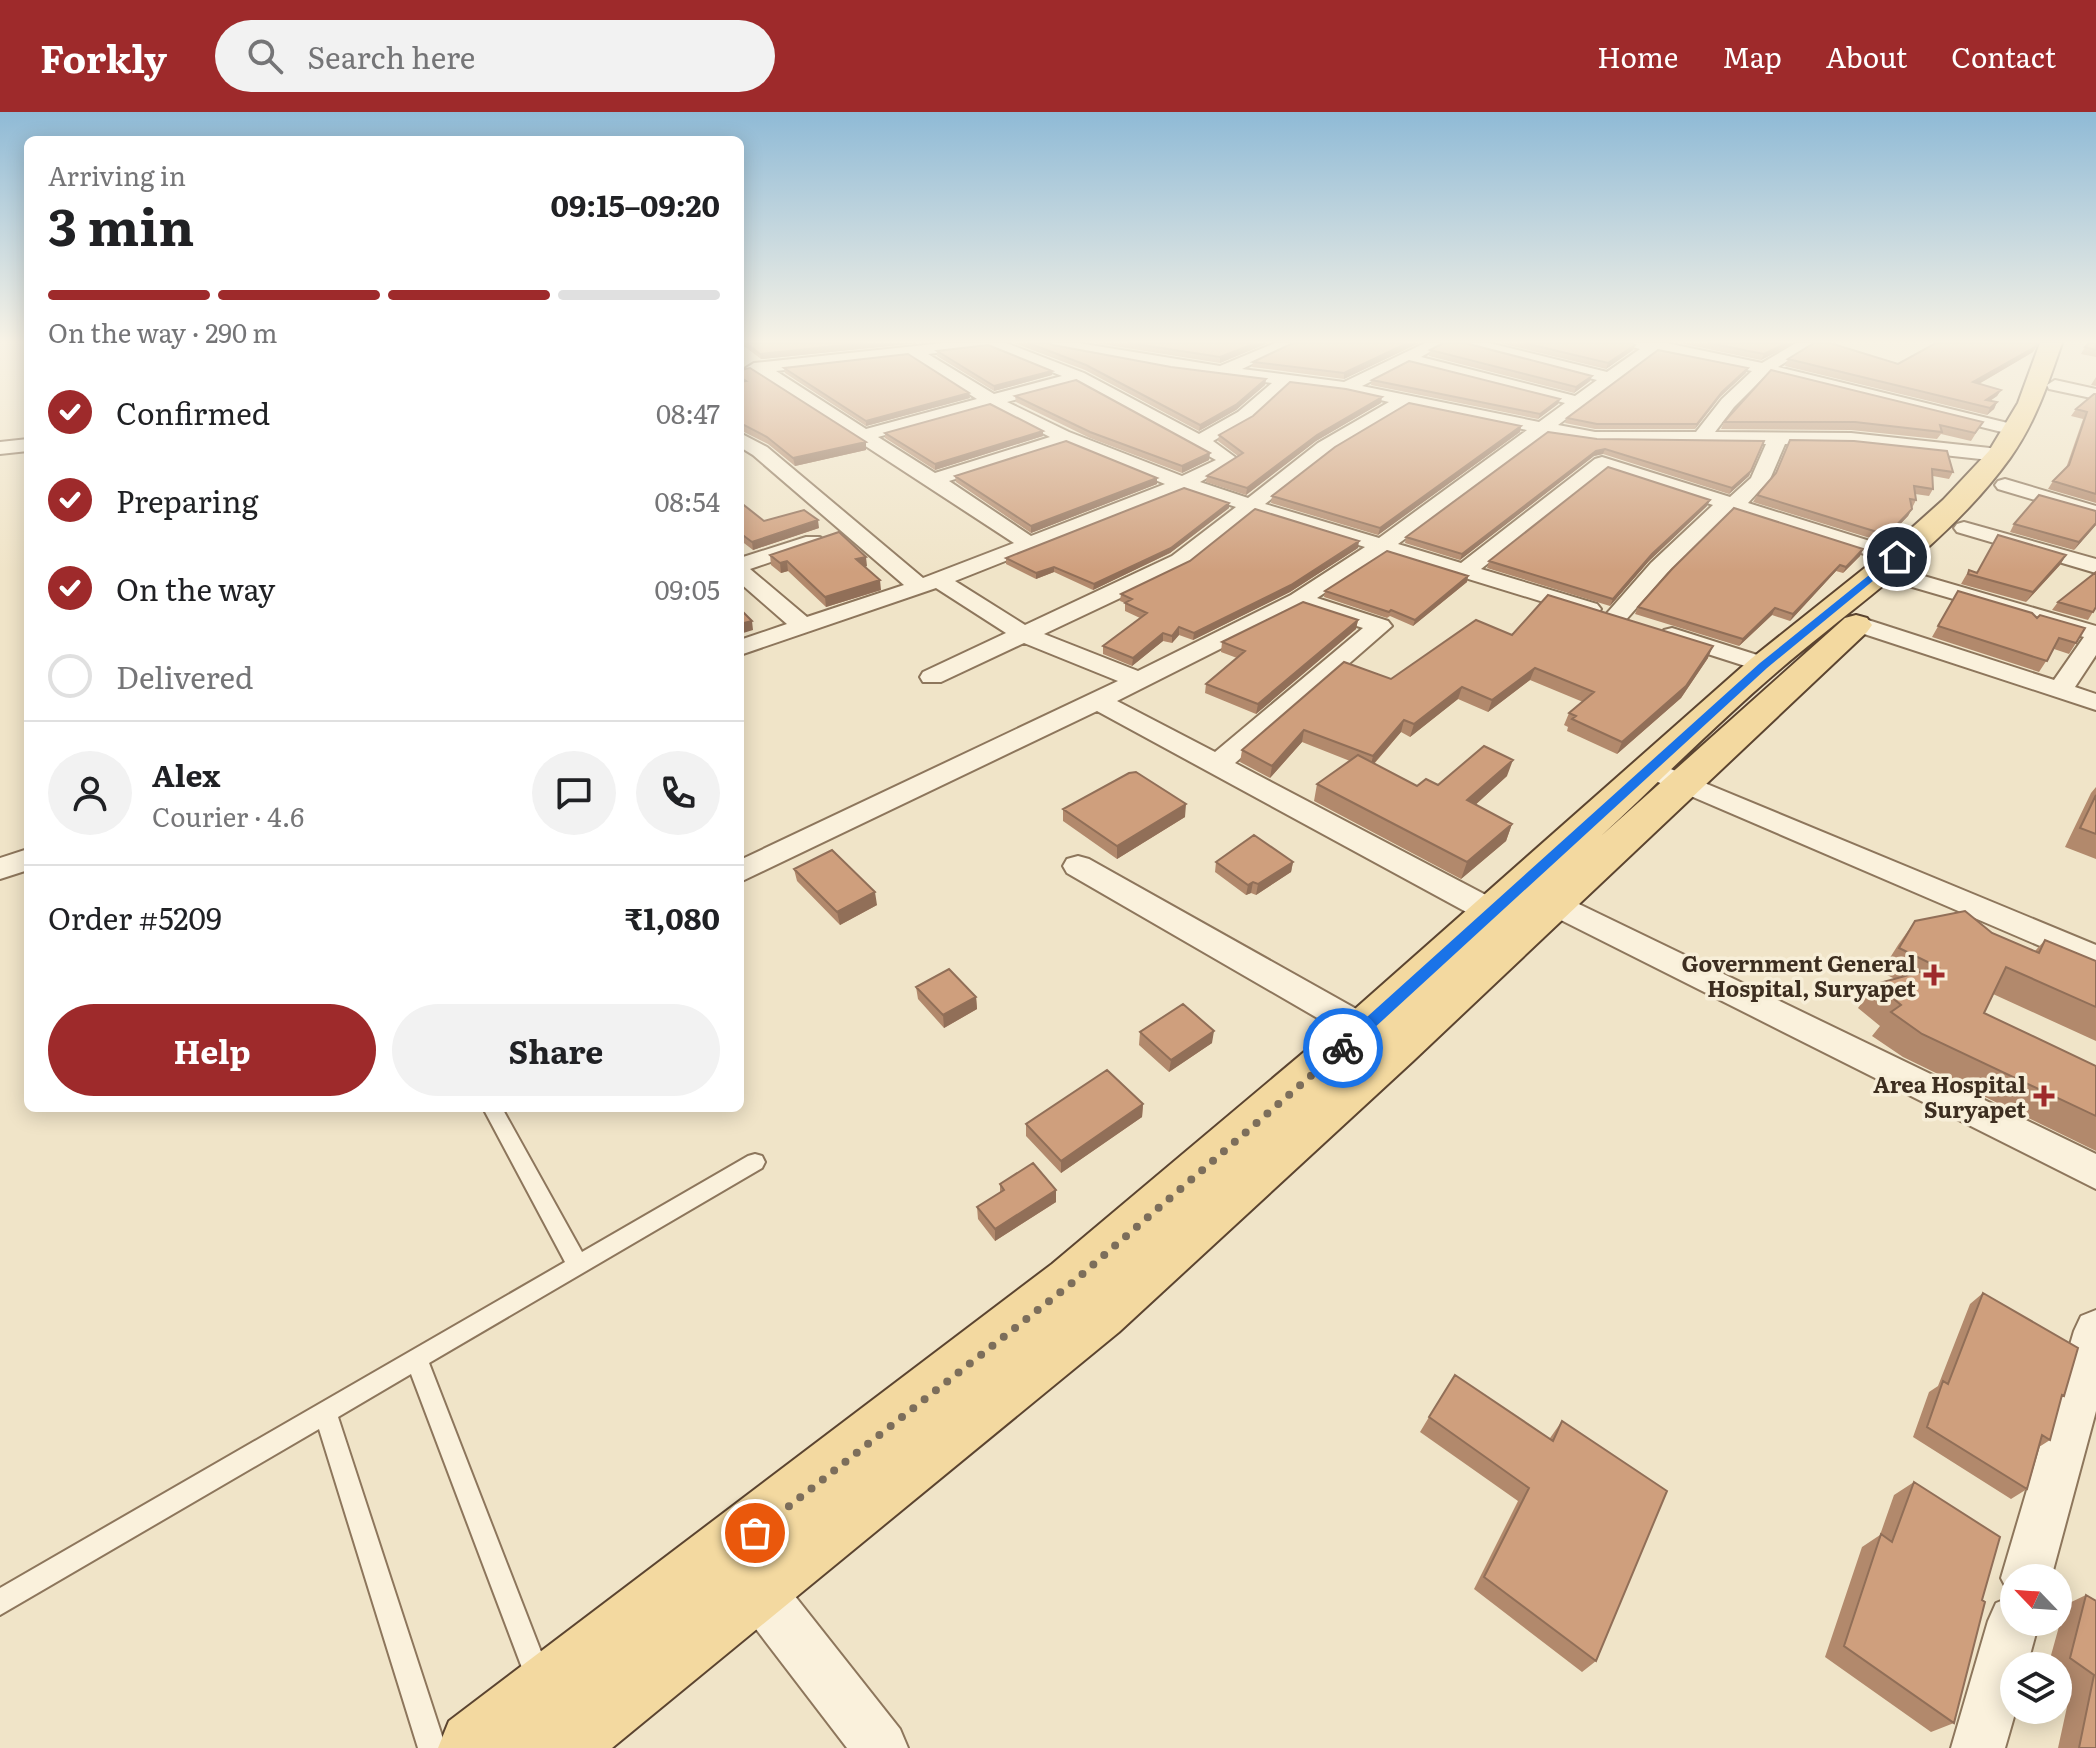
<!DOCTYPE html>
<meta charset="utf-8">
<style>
:root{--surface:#fff;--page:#f2f2f2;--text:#202124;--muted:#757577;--line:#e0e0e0;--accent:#9e2a2b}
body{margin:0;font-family:Literata,serif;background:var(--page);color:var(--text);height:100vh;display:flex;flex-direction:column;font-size:30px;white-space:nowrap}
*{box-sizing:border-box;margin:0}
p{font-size:26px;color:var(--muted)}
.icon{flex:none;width:44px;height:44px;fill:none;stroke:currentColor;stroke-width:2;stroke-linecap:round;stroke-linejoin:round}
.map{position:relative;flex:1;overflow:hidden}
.drawer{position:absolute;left:24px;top:24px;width:720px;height:976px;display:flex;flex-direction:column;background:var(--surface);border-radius:12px;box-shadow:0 4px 20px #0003}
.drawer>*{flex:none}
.needle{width:52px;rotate:295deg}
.controls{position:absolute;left:2000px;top:1452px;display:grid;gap:16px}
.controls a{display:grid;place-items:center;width:72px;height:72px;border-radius:50%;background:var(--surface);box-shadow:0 4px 20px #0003;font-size:40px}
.pin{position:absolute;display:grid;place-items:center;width:68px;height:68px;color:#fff;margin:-34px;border:4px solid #fff;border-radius:50%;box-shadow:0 2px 8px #0007}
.courier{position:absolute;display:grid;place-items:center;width:80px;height:80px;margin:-40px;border:6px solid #1a73e8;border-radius:50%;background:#fff;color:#222;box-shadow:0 2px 10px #0007}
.summary em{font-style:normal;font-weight:700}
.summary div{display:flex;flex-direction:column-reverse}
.summary{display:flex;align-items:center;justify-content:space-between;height:136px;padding:0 24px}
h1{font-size:52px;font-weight:700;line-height:60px}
.bar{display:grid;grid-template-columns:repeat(4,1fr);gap:12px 8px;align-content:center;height:96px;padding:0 24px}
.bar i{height:10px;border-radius:6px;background:var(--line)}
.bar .on{background:var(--accent)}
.bar p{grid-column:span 4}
.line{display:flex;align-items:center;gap:20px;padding:0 24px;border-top:2px solid var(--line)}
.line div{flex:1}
.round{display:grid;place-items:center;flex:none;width:84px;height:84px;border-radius:42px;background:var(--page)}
ol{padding:0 24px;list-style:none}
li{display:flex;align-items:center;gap:24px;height:88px}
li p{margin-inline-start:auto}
li .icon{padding:8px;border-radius:50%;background:var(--accent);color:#fff;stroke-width:4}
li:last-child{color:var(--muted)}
li i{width:44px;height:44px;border:4px solid var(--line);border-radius:50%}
.action{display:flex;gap:16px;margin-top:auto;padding:16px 24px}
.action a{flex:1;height:92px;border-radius:48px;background:var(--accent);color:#fff;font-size:32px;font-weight:700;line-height:92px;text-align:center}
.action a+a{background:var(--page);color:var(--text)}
header{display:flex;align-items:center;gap:48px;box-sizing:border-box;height:112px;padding:0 40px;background:var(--accent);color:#fff}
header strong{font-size:38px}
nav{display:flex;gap:44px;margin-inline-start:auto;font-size:28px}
.search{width:560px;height:72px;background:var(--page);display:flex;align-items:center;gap:20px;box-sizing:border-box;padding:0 28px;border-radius:44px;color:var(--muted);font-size:30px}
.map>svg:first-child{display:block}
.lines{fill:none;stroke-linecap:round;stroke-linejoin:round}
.lane-casing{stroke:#8d765c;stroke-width:4}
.street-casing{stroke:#8d765c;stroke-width:4}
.primary-casing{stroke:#5b4430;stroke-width:4}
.lane{fill:#faf1dc;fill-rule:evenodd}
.street{fill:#faf1dc;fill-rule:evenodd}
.primary{fill:#f3d9a0;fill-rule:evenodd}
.wall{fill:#b2896c}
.shaded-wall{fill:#916f58}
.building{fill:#cf9f7d;stroke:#916f58;stroke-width:2}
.route{fill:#1a73e8}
.done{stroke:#7c6e5b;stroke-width:8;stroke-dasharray:0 14.4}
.poi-dot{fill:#9e2a2b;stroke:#f7eed8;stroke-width:3}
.labels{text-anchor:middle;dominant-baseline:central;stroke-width:7;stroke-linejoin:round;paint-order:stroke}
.poi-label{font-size:22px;font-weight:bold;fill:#3d2e20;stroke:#f7eed8;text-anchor:end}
</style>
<header>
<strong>Forkly</strong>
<div class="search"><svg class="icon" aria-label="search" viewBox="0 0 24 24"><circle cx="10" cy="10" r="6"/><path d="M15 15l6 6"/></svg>Search here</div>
<nav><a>Home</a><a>Map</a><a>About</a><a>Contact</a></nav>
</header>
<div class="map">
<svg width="2096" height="1636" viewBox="0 0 2096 1636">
<rect width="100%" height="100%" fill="#f0e4c8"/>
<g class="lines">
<defs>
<path id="lane" d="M483,996H502L582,1140L748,1044L755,1042L762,1044L765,1050L762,1056L429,1251L552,1568L548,1577L539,1581L530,1577L411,1262L338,1305L446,1636H418L319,1317L0,1503V1476L565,1150Z"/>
<path id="street" d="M944,231H1006L1084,261L1199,322L1238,300L1272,271L1171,258L1054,236L1046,231H1078L1220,254L1275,231H1296L1242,257L1344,270L1425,231H1445L1421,245L1575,284L1597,268L1465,234L1463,231H1489L1607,260L1640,237L1629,234L1627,231H1666L1762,251L1796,231H1815L1778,255L2020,314L2023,318L2014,323L1767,262L1734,295L1715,320L1851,321L1999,337L2008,343L1999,349L1851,333L1785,332L1770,367L1748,391L1905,440L1908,445L1905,450H1889L1731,399L1667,461L1624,510H1608L1604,505L1608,500L1651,451L1713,393L1605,358L1481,457L1597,492L1601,497L1597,502L1589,504L1384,441L1317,486L1388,509L1392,514L1235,651L1503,792L1508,800L1503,808L1492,811L1481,808L1097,599L740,770V748L1118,569L1024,531L941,570H923L920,565L923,560L1006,521L936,476L740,543V528L787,512L740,471V446L806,425H820L824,429L820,433L750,457L807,505L904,473L753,343L740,335V321L767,335L923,466L1014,431L746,256L754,251ZM989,235L1062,264L994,282L928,242ZM1656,240L1752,259L1722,287L1696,320H1595L1558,313ZM909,244L977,287L866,317L776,259ZM1408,251L1565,291L1539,310L1362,274ZM1076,271L1216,348L1182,364L1069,320L1007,290ZM1288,273L1346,280L1389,290L1318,331L1248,386L1200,370L1239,348L1213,329L1251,307ZM990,294L1050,325L935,361L878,325ZM1407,294L1527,318L1379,426L1265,392L1332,339ZM1546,322L1595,330L1766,332L1751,366L1730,385L1602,345L1595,347L1461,451L1398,432ZM1066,332L1165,372L1031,424L949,369ZM1184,378L1236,395L1172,444L1025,513L955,469ZM1254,401L1365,435L1291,483L1138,559L1044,522L1188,454ZM1301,496L1363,516L1215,640L1117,589Z
M2055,268L2096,277V287L2049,277L2047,273Z
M28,327V339L0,342V330Z
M2005,367L2096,394V406L1998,377L1995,373L1998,369Z
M1964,410L2096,447V461L1957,420L1954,416L1957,412Z
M1910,460L2096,514V543L2075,575L2096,582V598L1849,517L1845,512L1849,507H1865L2054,568L2084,525L1902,472L1899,467Z
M1672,516L1773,548L1776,553L1773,558L1764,560L1664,528L1660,523L1664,518Z
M1661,653L2096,833V858L1651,667L1647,661L1651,655Z
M28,737V758L0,767V746Z
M1078,744L1089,747L1376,908L1381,917L1376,926L1364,930L1352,926L1067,761L1063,754L1067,747Z
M1554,780L2096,1042V1077L1543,799L1538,791L1543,783Z
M2096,1198V1299L2051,1466H2014V1510H2039L2027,1554H2014L2016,1598L2005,1636H1951L1988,1509L1996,1491L2011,1485L2001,1466L2074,1219L2081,1204Z
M754,1448L772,1455L900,1617L908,1636H847L736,1491L729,1473L736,1455Z"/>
<path id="primary" d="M2040,231H2062C2048,272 2035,311 2010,346C1949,431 1856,492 1778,559C1717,611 1660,669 1601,724L1845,506L1856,503L1867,506L1872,513L1867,520L1413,949L1119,1220L612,1636H438L449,1609L1052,1152L1347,904L1752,546L1886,439L1943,388L1989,339L2018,291Z"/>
</defs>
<use href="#lane" class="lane-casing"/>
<use href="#street" class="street-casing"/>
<use href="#primary" class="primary-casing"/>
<use href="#lane" class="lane"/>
<use href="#street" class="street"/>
<use href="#primary" class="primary"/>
</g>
<path class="wall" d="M740,231H918L761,247Z
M1014,231H1049L1053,233L1171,255L1266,267L1265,273L1236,298L1199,319L1085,258Z
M1095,231H1268L1220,251Z
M1293,231H1419L1344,267L1252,255L1253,250Z
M1500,231H1632L1635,233L1633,238L1606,257Z
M1679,231H1794L1761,248Z
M2096,231V245L2081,242L2085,235Z
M1430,238L1590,269L1574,281L1429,244Z
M937,239L1052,263L994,279L937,244Z
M2033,240L1979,272L2001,278L1997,284L1990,289L1997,290L1994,297L1987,303L1785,254L1788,247L1898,252Z
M784,256L970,286L866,314L785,261Z
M740,258L866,330V338L795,354L768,332L740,318Z
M1746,261L1720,285L1695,317H1595L1565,311L1567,306Z
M2096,265V274L2091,273Z
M1372,268L1558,292L1538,307L1371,273Z
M2096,282V391L2048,377L2053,369L2066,356L2083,307L2071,304L2076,297Z
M1015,284L1209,348L1182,361L1090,326L1016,290Z
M1381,291L1316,329L1246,383L1206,370L1207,364L1238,344L1218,329L1219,323Z
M1724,310H1983L1971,329L1941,322L1937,327L1851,318L1721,317Z
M1521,314L1520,320L1378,423L1271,391L1272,384Z
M1043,319V324L935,358L885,326V321Z
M1597,327L1764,329L1749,364L1729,382L1603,342L1594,344L1460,448L1405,431L1406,425Z
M1790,328L1953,360L1949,367L1933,364V377L1929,384L1915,382L1916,388L1908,404L1883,430L1753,390L1757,383L1776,362Z
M955,364L1157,366V372L1031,421L956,370Z
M740,390L764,409L819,416L753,438L740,428Z
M1707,394L1649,449L1610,494L1487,456L1489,449Z
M1229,396L1170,441L1093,478L1054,460L1036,467L1006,452V446Z
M2014,412L2096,413L2074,438L2010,420Z
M1358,436L1290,480L1193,528L1179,523L1172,531L1163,529L1132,554L1103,542V534L1140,506L1125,499V491L1120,489L1121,482Z
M1863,437L1860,444L1843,461L1836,459L1790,509L1772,503L1739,534L1635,502L1638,495Z
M770,443L867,454L865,455L881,478L826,495L788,459L781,461L771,453Z
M2066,443L2060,453L2026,490L1961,472L1969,458L1976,460Z
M1468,464L1467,470L1413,514L1390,504L1387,506L1324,485L1325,479Z
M1958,479L2037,506L2076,531L2069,542L2054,537L2039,560L1932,525Z
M2058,490L2093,500L2088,508L2052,498Z
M1358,508L1356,517L1256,602L1205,581L1206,572L1237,546L1221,540L1222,530Z
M1512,523L1708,546L1681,586L1617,642L1567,619L1568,615L1564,613L1569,601L1583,590L1530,568L1488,600L1458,587L1410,625L1401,620L1374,652L1417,674L1438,673L1507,664L1475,693L1512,712L1506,729L1461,767L1314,689L1317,672L1350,649L1302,630L1270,666L1240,650L1242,638L1391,567Z
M2096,675V747L2065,735L2091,681Z
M1063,697L1185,705L1117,747L1063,709Z
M1216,750H1293L1291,760L1256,783L1251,781L1246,783L1215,760Z
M794,757L877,793L840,813L797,769Z
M1915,809L1992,821L2035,839L2045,828L2096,849V929L1993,882L1984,901L2096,954V1039L1903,945L1872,924L1880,914L1858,896L1876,872L1895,867L1881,860L1898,833Z
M916,875L976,885L977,897L944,916L918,887Z
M1140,920L1212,931L1169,960L1139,933Z
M1143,992L1142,1005L1061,1061L1026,1024V1012Z
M1000,1072L1056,1078V1090L995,1129L978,1107L977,1095L1000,1081Z
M1983,1181L2064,1284L2061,1286L2050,1328L2039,1335L2027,1377L2011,1387L1913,1325L1929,1280L1938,1274L1970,1192Z
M1429,1305L1550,1326L1562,1309L1596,1549L1582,1560L1474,1477L1518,1389L1420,1320Z
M1914,1370L1982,1488L1954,1611L1931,1620L1825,1545L1862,1435L1880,1423L1894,1383Z
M2086,1483L2096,1489V1636H2058L2072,1572L2058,1562V1554H2048L2065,1493Z"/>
<path class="shaded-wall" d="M866,231H918L761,247L760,242Z
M1256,231H1268L1220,251V245Z
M1408,231H1419L1344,267V261Z
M1786,231H1794L1761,248L1764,242Z
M1635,233L1633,238L1606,257L1608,251Z
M2037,234L2033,240L1970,277L1973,270Z
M1748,256L1746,261L1720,285L1695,317L1697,312L1722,280Z
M1052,259V263L994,279V274Z
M1592,264L1590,269L1574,281L1576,275Z
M1266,267L1265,273L1236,298L1199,319L1200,313Z
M2001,278L1997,284L1982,294L1986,288Z
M969,281L970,286L866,314V309Z
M1382,285L1381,291L1316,329L1246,383L1247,376L1317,323Z
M1560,287L1558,292L1538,307L1540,302Z
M1997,290L1994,297L1987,303L1990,296Z
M1521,314L1520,320L1378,423L1380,416Z
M1043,319V324L935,358V352Z
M866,330V338L795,354L793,346Z
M1605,337L1603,342L1594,344L1460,448L1462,442L1596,339Z
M1210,341L1209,348L1182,361V354Z
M1751,359L1749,364L1729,382L1732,376Z
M1157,366V372L1031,421V414Z
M1710,388L1707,394L1649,449L1610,494L1613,487L1652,442Z
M1229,391V396L1170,441L1093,478L1094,472Z
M1912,397L1908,404L1883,430L1887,423Z
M818,408L819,416L753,438L752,430Z
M2096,411V413L2074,438L2079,430Z
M1359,429L1358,436L1290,480L1193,528L1194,521Z
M1863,437L1860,444L1843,461L1846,455Z
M2066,443L2060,453L2026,490L2033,480Z
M866,445L867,454L857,457L856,447Z
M787,449L788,459L781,461L780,451Z
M1840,453L1836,459L1790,509L1793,502Z
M1054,455V460L1036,467V461Z
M1468,464L1467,470L1413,514L1415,508Z
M880,468L881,478L826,495L825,485Z
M1775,496L1772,503L1739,534L1743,527Z
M1358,508L1356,517L1256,602L1258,592Z
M752,509L753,518L740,522V512Z
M1179,515V523L1172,531V524Z
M1163,521V529L1132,554L1133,546Z
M1713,534L1708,546L1681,586L1617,642L1622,630Z
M1535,556L1530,568L1488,600L1492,588Z
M1462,575L1458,587L1410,625L1414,612Z
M1404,608L1401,620L1370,656L1373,644Z
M1304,618L1302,630L1270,666L1272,654Z
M1513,648L1507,664L1462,705L1467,688Z
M1186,692L1185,705L1117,747V734Z
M1512,712L1506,729L1461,767L1467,750Z
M1293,750L1291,760L1256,783L1258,772Z
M1253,770L1251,781L1246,783L1248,773Z
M875,780L877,793L840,813L837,800Z
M976,885L977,897L944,916L943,903Z
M1214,919L1212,931L1169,960L1171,948Z
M1143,992L1142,1005L1061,1061V1049Z
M1056,1078V1090L995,1129V1117Z"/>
<path class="building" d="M746,231H866L760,242Z
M1028,231H1049L1053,233L1171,255L1266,267L1237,292L1200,313L1086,253Z
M1129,231H1256L1220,245Z
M1293,231H1408L1344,261L1253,250Z
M1443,231H1465L1592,264L1576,275L1430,238Z
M1524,231H1632L1635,233L1608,251Z
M1708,231H1786L1764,242Z
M1814,231H1830L1898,252L1936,231H2038L2037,234L1973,270L2001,278L1986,288L1997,290L1990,296L1788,247Z
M2089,231H2096V238L2085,235Z
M988,233L1052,259L994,274L937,239Z
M1658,238L1748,256L1722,280L1697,312H1597L1567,306Z
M908,242L969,281L866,309L784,256Z
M1409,249L1560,287L1540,302L1372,268Z
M750,256L866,330L793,346L767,325L740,311V270L746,269L740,265V258Z
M1771,258L1983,310L1975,321L1940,313L1942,320L1855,310H1724Z
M1076,268L1210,341L1182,354L1090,320L1015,284Z
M1290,270L1346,277L1382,285L1317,323L1247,376L1207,364L1243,341L1219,323L1253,304Z
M2094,282H2096V382L2053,369L2069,353L2087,300L2076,297Z
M1409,291L1521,314L1380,416L1272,384L1335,335Z
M990,292L1043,319L935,352L885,321Z
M1548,320L1597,327L1764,329L1751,359L1732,376L1605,337L1596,339L1462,442L1406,425Z
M1790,328L1854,329L1947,339L1953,360L1932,357L1933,377L1914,374L1916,388L1910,387L1912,397L1887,423L1757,383L1776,361Z
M1066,329L1157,366L1031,414L955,364Z
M1608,355L1710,388L1652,442L1613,487L1489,449Z
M1184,376L1229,391L1171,436L1094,472L1054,455L1036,461L1006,446Z
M2039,383L2096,399V411L2079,430L2014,412Z
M740,390L764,409L804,398L818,408L752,430L740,421Z
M1734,396L1863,437L1846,455L1840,453L1793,502L1775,496L1743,527L1638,495L1672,457Z
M1255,397L1359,429L1291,473L1194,521L1179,515L1172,524L1163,521L1133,546L1103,534L1147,501L1125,491L1132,487L1121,482L1190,449Z
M839,420L866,445L856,447L880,468L825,485L787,449L780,451L770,443Z
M1998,423L2066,443L2033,480L1968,462L1969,458L1977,461Z
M1387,439L1468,464L1415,508L1391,498L1389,500L1325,479Z
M2096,460V495L2093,500L2058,490Z
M1958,479L2032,501L2037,506L2040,503L2085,516L2076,531L2059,526L2047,549L1938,514Z
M1548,483L1713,534L1686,574L1622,630L1572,607L1576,604L1569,601L1594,580L1535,556L1492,588L1462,575L1414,612L1404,608L1373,644L1304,618L1272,654L1242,638L1344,550L1391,567L1476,508L1512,523Z
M1303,490L1358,508L1258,592L1206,572L1245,539L1222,530Z
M740,497L752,509L740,512Z
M1484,634L1513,648L1467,688L1512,712L1467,750L1317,672L1358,643L1417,674L1426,667L1438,673Z
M1136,660L1186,692L1117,734L1063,697L1129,661Z
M2096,683V722L2080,716Z
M1254,723L1293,750L1258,772L1253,770L1248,773L1216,750Z
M832,738L875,780L837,800L794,757Z
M1965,799L1992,821L2039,841L2045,828L2096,849V895L2006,855L1984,901L2096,954V1004L1922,922L1891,900L1901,893L1876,872L1938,855L1899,836L1915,809Z
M949,857L976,885L943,903L916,875Z
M1183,892L1214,919L1171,948L1140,920Z
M1107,958L1143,992L1061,1049L1026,1012Z
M1033,1051L1056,1078L995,1117L977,1095L1004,1078L1000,1072Z
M1983,1181L2078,1236L2064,1284L2062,1283L2050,1328L2042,1323L2027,1377L1927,1315L1943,1269L1948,1272Z
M1455,1263L1553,1329L1562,1309L1667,1379L1596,1549L1484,1465L1529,1376L1429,1305Z
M1914,1370L2000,1425L1982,1488L1985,1490L1954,1611L1844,1534L1881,1422L1892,1430Z
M2086,1483L2096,1489V1636H2079L2094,1563L2070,1546Z"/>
<linearGradient id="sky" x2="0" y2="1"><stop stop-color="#8fbad6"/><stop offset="0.5" stop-color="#f8f3e6"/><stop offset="1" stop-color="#f8f3e6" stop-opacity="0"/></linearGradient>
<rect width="2096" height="460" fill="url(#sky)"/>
<path class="route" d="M1894,443L1902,445L1767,556L1348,940H1337V932L1760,551Z"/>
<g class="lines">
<path class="done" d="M755,1421L1072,1171L1343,936"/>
</g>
<g class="poi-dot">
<path d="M1930 851h8v8h8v8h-8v8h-8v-8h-8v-8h8z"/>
<path d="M2040 972h8v8h8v8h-8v8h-8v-8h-8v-8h8z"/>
</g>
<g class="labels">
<g class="poi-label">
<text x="1916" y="850">Government General<tspan x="1916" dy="25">Hospital, Suryapet</tspan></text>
<text x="2026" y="971">Area Hospital<tspan x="2026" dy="25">Suryapet</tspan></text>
</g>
</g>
</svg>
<div class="controls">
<a><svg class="needle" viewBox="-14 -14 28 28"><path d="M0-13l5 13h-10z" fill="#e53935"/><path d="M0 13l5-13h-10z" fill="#757577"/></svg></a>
<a><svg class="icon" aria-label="layers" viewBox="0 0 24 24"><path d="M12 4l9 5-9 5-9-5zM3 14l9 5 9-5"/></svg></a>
</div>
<div class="pin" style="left:755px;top:1421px;background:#ea580c"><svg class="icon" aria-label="bag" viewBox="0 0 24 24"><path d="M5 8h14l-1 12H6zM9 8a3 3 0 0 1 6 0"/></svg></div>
<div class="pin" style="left:1897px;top:445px;background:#1f2937"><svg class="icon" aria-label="home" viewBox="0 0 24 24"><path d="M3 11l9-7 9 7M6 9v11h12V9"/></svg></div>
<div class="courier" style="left:1343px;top:936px"><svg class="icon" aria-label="bike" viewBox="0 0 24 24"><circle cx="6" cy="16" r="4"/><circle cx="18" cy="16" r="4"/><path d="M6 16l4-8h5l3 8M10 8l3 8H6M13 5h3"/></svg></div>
<section class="drawer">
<div class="summary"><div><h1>3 min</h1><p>Arriving in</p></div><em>09:15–09:20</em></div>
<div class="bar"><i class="on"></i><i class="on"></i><i class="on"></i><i></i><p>On the way · 290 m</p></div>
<ol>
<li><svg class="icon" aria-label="check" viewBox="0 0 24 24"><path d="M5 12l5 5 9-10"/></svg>Confirmed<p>08:47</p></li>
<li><svg class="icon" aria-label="check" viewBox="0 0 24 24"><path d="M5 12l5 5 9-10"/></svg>Preparing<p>08:54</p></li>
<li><svg class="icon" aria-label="check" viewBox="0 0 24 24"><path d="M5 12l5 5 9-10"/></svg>On the way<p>09:05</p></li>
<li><i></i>Delivered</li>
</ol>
<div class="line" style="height:144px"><a class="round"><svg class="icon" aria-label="person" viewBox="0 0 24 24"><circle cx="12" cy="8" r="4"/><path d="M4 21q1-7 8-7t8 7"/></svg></a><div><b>Alex</b><p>Courier · 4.6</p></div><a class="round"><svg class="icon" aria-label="chat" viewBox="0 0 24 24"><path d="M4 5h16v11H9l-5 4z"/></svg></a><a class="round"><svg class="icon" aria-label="phone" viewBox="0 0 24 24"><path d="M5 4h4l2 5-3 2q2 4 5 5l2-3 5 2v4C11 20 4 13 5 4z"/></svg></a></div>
<div class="line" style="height:104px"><div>Order #5209</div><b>₹1,080</b></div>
<div class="action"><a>Help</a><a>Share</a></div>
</section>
</div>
